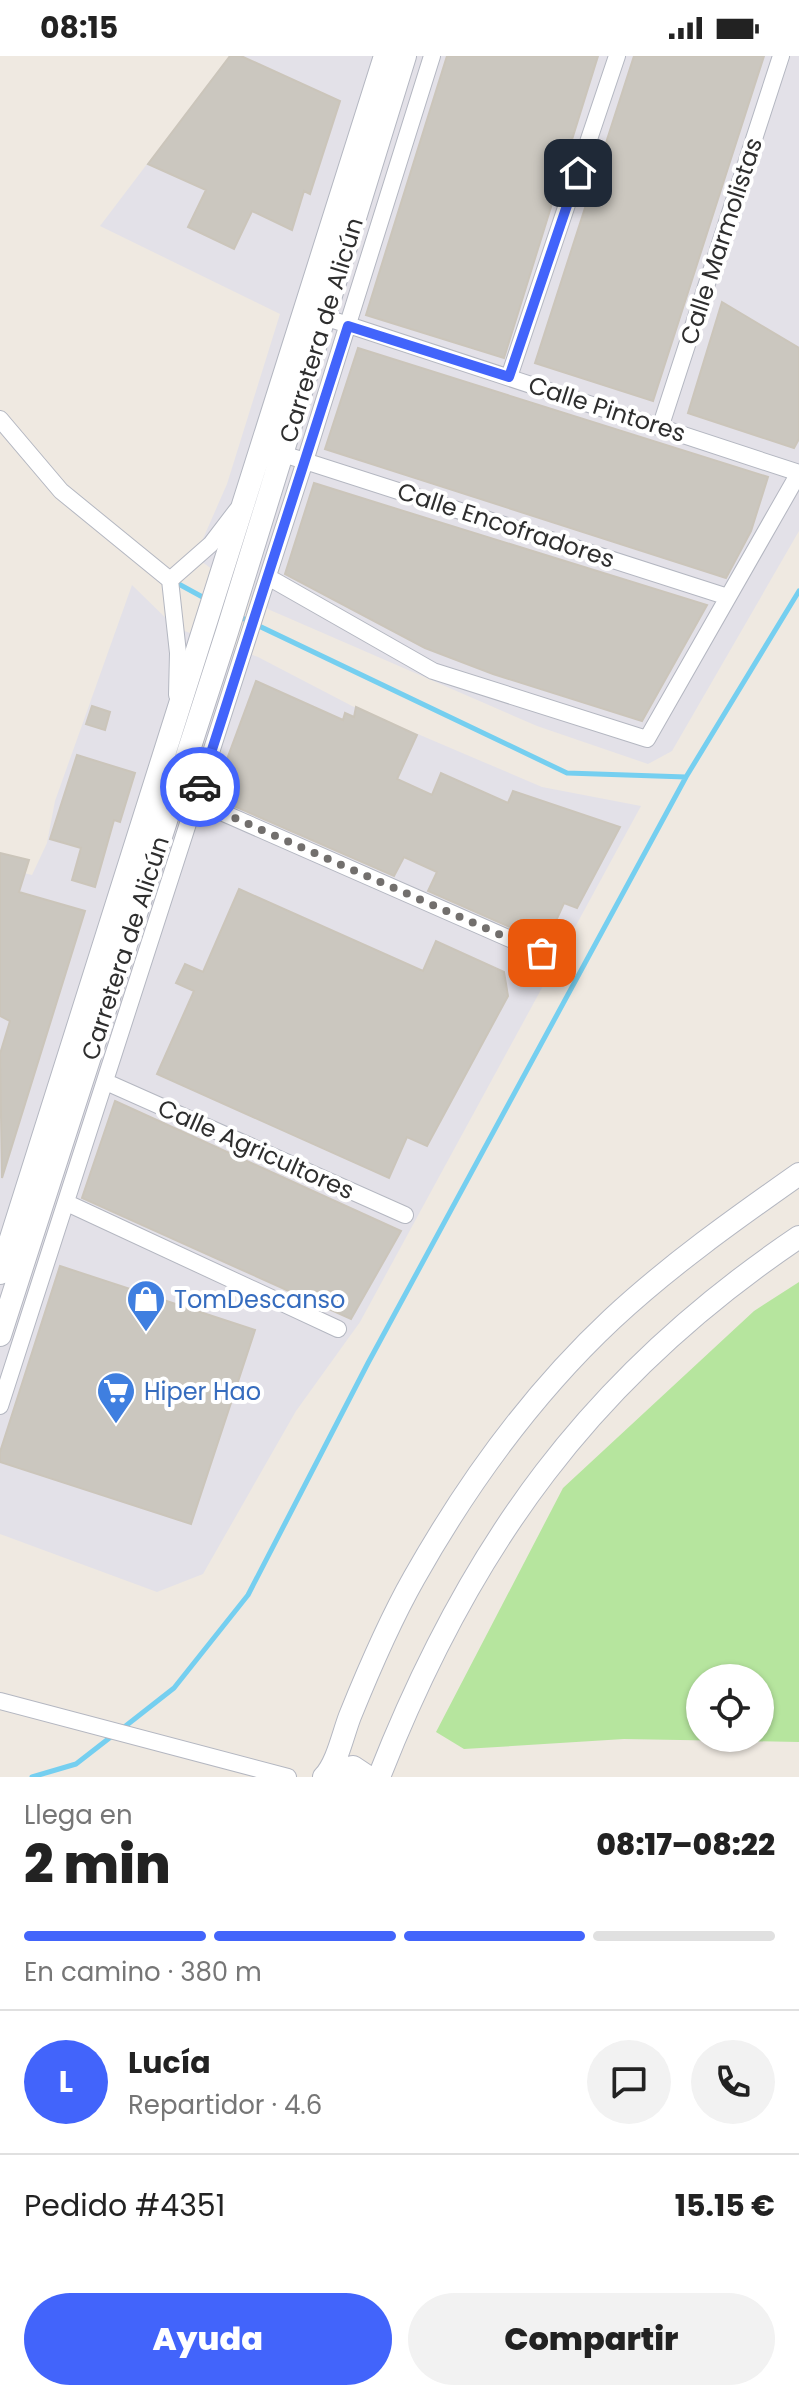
<!DOCTYPE html>
<html lang="es">
<meta charset="utf-8">
<style>
:root{--surface:#fff;--page:#f2f2f2;--text:#222;--muted:#767676;--line:#e0e0e0;--accent:#4264fb}
body{margin:0;font-family:Poppins,sans-serif;background:var(--page);color:var(--text);height:100vh;display:flex;flex-direction:column;font-size:30px;white-space:nowrap}
*{box-sizing:border-box;margin:0}
p{font-size:26px;color:var(--muted)}
.icon{flex:none;width:44px;height:44px;fill:none;stroke:currentColor;stroke-width:2;stroke-linecap:round;stroke-linejoin:round}
.map{position:relative;height:1721px;overflow:hidden}
.side{display:flex;flex-direction:column;background:var(--surface);flex:1}
.side>*{flex:none}
.buttons{position:absolute;left:686px;top:1608px;display:grid;gap:16px}
.buttons a{display:grid;place-items:center;width:88px;height:88px;border-radius:50%;background:var(--surface);box-shadow:0 2px 6px #0004;font-size:40px}
.pin{position:absolute;display:grid;place-items:center;width:68px;height:68px;color:#fff;margin:-34px;border-radius:16px;box-shadow:0 4px 12px #0006}
.courier{position:absolute;display:grid;place-items:center;width:80px;height:80px;margin:-40px;border:6px solid #4264fb;border-radius:50%;background:#fff;color:#222;box-shadow:0 2px 10px #0007}
.headline em{font-style:normal;font-weight:800}
.headline div{display:flex;flex-direction:column-reverse}
.headline{display:flex;align-items:center;justify-content:space-between;height:136px;padding:0 24px}
h1{font-size:52px;font-weight:800;line-height:60px}
.bar{display:grid;grid-template-columns:repeat(4,1fr);gap:12px 8px;align-content:center;height:96px;padding:0 24px}
.bar i{height:10px;border-radius:6px;background:var(--line)}
.bar .selected{background:var(--accent)}
.bar p{grid-column:span 4}
.line{display:flex;align-items:center;gap:20px;padding:0 24px;border-top:2px solid var(--line)}
.line div{flex:1}
.round{display:grid;place-items:center;flex:none;width:84px;height:84px;border-radius:42px;background:var(--page)}
.cta{display:flex;gap:16px;margin-top:auto;padding:16px 24px}
.cta a{flex:1;height:92px;border-radius:48px;background:var(--accent);color:#fff;font-size:32px;font-weight:800;line-height:92px;text-align:center}
.cta a+a{background:var(--page);color:var(--text)}
.status{display:flex;justify-content:space-between;align-items:center;height:56px;padding:0 40px;background:var(--surface);direction:ltr}
.status svg{height:22px;fill:currentColor}
.map>svg:first-child{display:block}
.industrial{fill:#e3e1e8}
.green{fill:#b6e59e;fill-rule:evenodd}
.lines{fill:none;stroke-linecap:round;stroke-linejoin:round}
.stream{stroke:#75cff0;stroke-width:5}
.building{fill:#cbc7bf;stroke:#cbc5ba;stroke-width:2}
.street-casing{stroke:#b4b7c1;stroke-width:18}
.secondary-casing{stroke:#b4b7c1;stroke-width:24}
.street{stroke:#fff;stroke-width:16}
.secondary{stroke:#fff;stroke-width:22}
.done{stroke:#726f6d;stroke-width:8;stroke-dasharray:0 14.4}
.route{stroke:#4264fb;stroke-width:10}
.labels{text-anchor:middle;dominant-baseline:central;stroke-width:8;stroke-linejoin:round;paint-order:stroke}
.street-label{font-size:24px;fill:#2e2e2e;stroke:#fff}
.shop-label{font-size:24px;fill:#366cbe;stroke:#fff;text-anchor:start}
</style>
<div class="status"><b>08:15</b><svg viewBox="0 0 49 12"><path d="M0 12V9h3v3zM5 12V6h3v6zM10 12V3h3v9zM15 12V0h3v12zM26 1h20v11H26zM47 4h2v5h-2z"/></svg></div>
<div class="map">
<svg width="799" height="1721" viewBox="0 0 799 1721">
<rect width="100%" height="100%" fill="#efe9e1"/>
<path class="industrial" d="M229,0H799V475L672,695L648,708L537,670L270,554L195,501L227,428L280,258L100,170Z
M132,529L176,572L258,601L352,650L542,731L641,750L360,1266L296,1355L203,1518L157,1536L0,1478V811L32,819L47,787L55,745Z"/>
<path class="green" d="M799,1226V1686L624,1683L464,1693L436,1676L563,1432L754,1255ZM700,1622H760V1682H700Z"/>
<g class="lines">
<path class="stream" d="M175,526L208,544
M238,560L567,717L686,721
M123,1672L174,1632L248,1539L368,1307L686,721L799,535
M32,1721L76,1708L112,1680"/>
</g>
<path class="building" d="M230,0H241L340,45L310,138L304,135L292,174L252,155L234,193L188,171L206,134L148,108Z
M447,0H598L504,302L366,259Z
M634,0H764L653,345L535,307Z
M722,246L799,292V383L794,392L688,357Z
M358,292L768,421L751,475L726,522L325,393Z
M314,427L381,448L707,549L642,665L493,618L425,592L285,518Z
M256,625L343,664L345,657L354,661L356,651L417,679L397,723L432,739L441,717L508,747L513,735L620,771L577,852L564,847L546,887L428,835L437,816L404,801L394,820L213,741Z
M92,650L110,656L105,674L86,668Z
M77,699L135,717L120,766L114,764L95,831L72,824L81,792L50,783Z
M0,797L29,804L19,836L85,855L2,1122L0,998L10,965L0,960Z
M239,833L423,915L436,885L504,916L508,940L427,1090L407,1081L389,1122L157,1018L194,935L176,927L185,908L203,916Z
M115,1045L401,1175L351,1263L82,1142Z
M60,1210L255,1274L191,1468L0,1406V1396Z"/>
<g class="lines">
<defs>
<path id="street" d="M324,261L799,417
M509,321L617,0
M0,363L61,435L170,524
M661,369L781,0
M283,398L728,541
M268,521L433,615L647,683L799,417
M177,639L178,597L170,524L211,488L237,454
M196,745L542,897
M106,1026L405,1159
M67,1147L338,1273
M0,1350L305,405L432,0
M0,1645L288,1721"/>
<path id="secondary" d="M0,1217L385,0
M0,1279L227,576L405,0
M329,1716L353,1711L368,1721
M324,1721C337,1708 343,1678 350,1660C369,1613 389,1566 414,1522C467,1428 533,1337 612,1263C670,1209 735,1163 799,1118
M379,1721C470,1489 591,1321 799,1181"/>
</defs>
<use href="#street" class="street-casing"/>
<use href="#secondary" class="secondary-casing"/>
<use href="#street" class="street"/>
<use href="#secondary" class="secondary"/>
</g>
<g class="lines">
<path class="done" d="M200,731L196,745L542,897"/>
<path class="route" d="M200,731L348,270L509,321L578,117"/>
</g>
<defs>
<symbol id="shop-pin" viewBox="-11 -11 22 30"><path d="M0 17L-7.5 6A9.5 9.5 0 1 1 7.5 6Z" fill="#3f7fe0" stroke="#fff"/><path d="M-5-2.5h2.3a2.7 3.5 0 0 1 5.4 0H5L5.5 6h-11ZM-1.5-2.5h3a1.5 2.3 0 0 0-3 0Z" fill="#fff"/></symbol>
<symbol id="supermarket-pin" viewBox="-11 -11 22 30"><path d="M0 17L-7.5 6A9.5 9.5 0 1 1 7.5 6Z" fill="#3f7fe0" stroke="#fff"/><path d="M-6-5.5h2.5l.6 2H6L4.5 2H-2.5L-4.4-4H-6ZM-1.5 3.2a1.3 1.3 0 1 0 .1 0ZM3 3.2a1.3 1.3 0 1 0 .1 0Z" fill="#fff"/></symbol>
</defs>
<g fill-rule="evenodd">
<use href="#shop-pin" x="124" y="1221" width="44" height="60"/>
<use href="#supermarket-pin" x="94" y="1313" width="44" height="60"/>
</g>
<g class="labels">
<g class="street-label">
<text transform="translate(721 185) rotate(-72)">Calle Marmolistas</text>
<text transform="translate(321 274) rotate(-73)">Carretera de Alicún</text>
<text transform="translate(607 353) rotate(18)">Calle Pintores</text>
<text transform="translate(506 469) rotate(18)">Calle Encofradores</text>
<text transform="translate(125 892) rotate(-72)">Carretera de Alicún</text>
<text transform="translate(256 1093) rotate(24)">Calle Agricultores</text>
</g>
<g class="shop-label">
<text x="174" y="1243">TomDescanso</text>
<text x="144" y="1335">Hiper Hao</text>
</g>
</g>
</svg>
<div class="buttons">
<a><svg class="icon" aria-label="locate" viewBox="0 0 24 24"><circle cx="12" cy="12" r="6"/><path d="M12 2v4M12 18v4M2 12h4M18 12h4"/></svg></a>
</div>
<div class="pin" style="left:542px;top:897px;background:#ea580c"><svg class="icon" aria-label="bag" viewBox="0 0 24 24"><path d="M5 8h14l-1 12H6zM9 8a3 3 0 0 1 6 0"/></svg></div>
<div class="pin" style="left:578px;top:117px;background:#1f2937"><svg class="icon" aria-label="home" viewBox="0 0 24 24"><path d="M3 11l9-7 9 7M6 9v11h12V9"/></svg></div>
<div class="courier" style="left:200px;top:731px"><svg class="icon" aria-label="car" viewBox="0 0 24 24"><path d="M5 17H2v-5l4-1 3-4h7l3 4 3 1v5h-3M9 17h6M6 11h13"/><circle cx="7" cy="17" r="2"/><circle cx="17" cy="17" r="2"/></svg></div>
</div>
<section class="side">
<div class="headline"><div><h1>2 min</h1><p>Llega en</p></div><em>08:17–08:22</em></div>
<div class="bar"><i class="selected"></i><i class="selected"></i><i class="selected"></i><i></i><p>En camino · 380 m</p></div>
<div class="line" style="height:144px"><b class="round" style="background:var(--accent);color:#fff">L</b><div><b>Lucía</b><p>Repartidor · 4.6</p></div><a class="round"><svg class="icon" aria-label="chat" viewBox="0 0 24 24"><path d="M4 5h16v11H9l-5 4z"/></svg></a><a class="round"><svg class="icon" aria-label="phone" viewBox="0 0 24 24"><path d="M5 4h4l2 5-3 2q2 4 5 5l2-3 5 2v4C11 20 4 13 5 4z"/></svg></a></div>
<div class="line" style="height:104px"><div>Pedido #4351</div><b>15.15 €</b></div>
<div class="cta"><a>Ayuda</a><a>Compartir</a></div>
</section>
